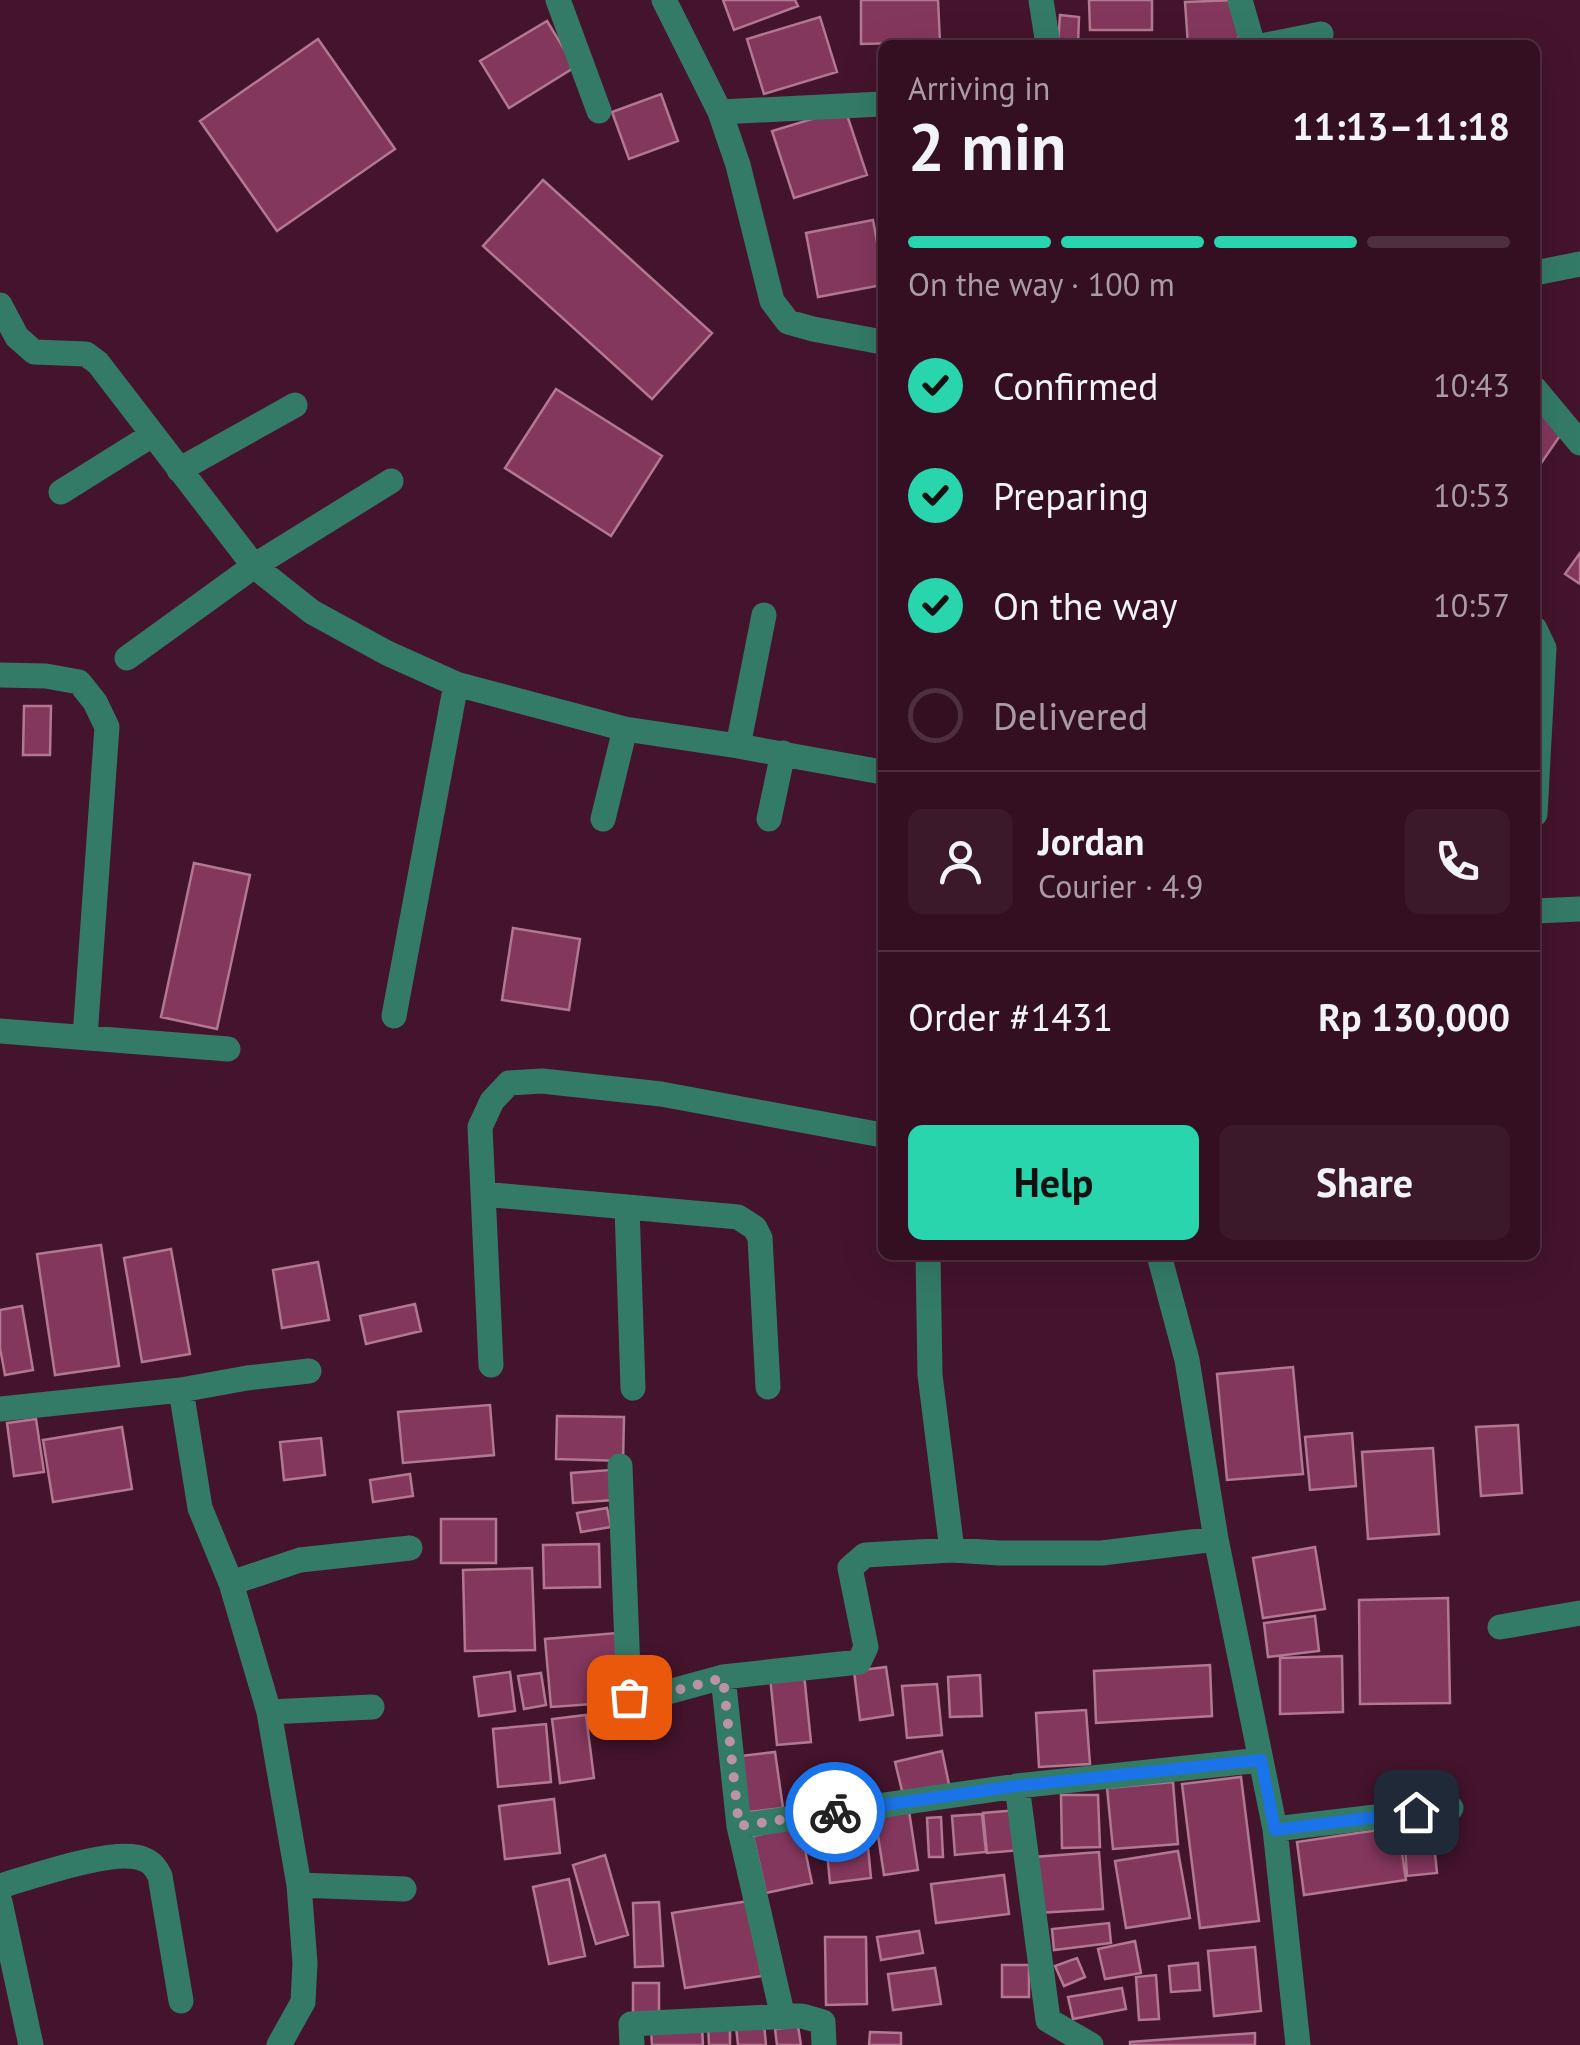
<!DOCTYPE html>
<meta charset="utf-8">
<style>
:root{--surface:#330f21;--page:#3b182a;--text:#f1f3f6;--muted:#a99ca5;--line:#4e2f3f;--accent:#28d5ad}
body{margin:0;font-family:"PT Sans",sans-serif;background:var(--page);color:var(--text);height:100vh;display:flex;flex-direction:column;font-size:38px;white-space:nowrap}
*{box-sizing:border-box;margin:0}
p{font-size:32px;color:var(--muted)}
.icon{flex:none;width:55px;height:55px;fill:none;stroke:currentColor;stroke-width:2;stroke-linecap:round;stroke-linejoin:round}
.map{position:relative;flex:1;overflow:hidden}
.panel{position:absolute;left:878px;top:40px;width:662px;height:1220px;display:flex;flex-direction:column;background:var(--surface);border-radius:15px;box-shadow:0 10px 40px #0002,0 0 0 2px var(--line)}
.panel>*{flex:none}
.pin{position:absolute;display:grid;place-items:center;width:85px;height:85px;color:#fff;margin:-42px;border-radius:20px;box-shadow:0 5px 15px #0006}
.courier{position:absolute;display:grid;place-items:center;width:100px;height:100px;margin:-50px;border:8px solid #1a73e8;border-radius:50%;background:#fff;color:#222;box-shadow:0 2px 12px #0007}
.summary em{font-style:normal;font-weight:700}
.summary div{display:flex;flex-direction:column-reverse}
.summary{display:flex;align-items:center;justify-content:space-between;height:170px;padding:0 30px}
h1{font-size:65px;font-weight:700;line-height:75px}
.bar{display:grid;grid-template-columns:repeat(4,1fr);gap:15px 10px;align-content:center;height:120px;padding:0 30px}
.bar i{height:12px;border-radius:8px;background:var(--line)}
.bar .selected{background:var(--accent)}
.bar p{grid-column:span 4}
.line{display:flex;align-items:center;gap:25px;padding:0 30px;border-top:2px solid var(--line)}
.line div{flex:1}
.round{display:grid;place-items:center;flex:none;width:105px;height:105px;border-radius:15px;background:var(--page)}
ol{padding:0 30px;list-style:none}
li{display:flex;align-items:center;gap:30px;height:110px}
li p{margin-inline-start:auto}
li .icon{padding:10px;border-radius:50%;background:var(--accent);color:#111;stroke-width:4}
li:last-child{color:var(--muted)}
li i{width:55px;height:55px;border:5px solid var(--line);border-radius:50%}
.primary-button{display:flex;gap:20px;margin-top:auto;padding:20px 30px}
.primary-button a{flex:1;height:115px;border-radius:15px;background:var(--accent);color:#111;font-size:40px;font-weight:700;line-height:115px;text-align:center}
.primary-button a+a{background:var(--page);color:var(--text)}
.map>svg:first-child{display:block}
.building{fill:#84375d;stroke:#b27891;stroke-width:2.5}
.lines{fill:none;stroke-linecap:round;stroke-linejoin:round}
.minor{stroke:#347b67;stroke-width:25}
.done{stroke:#ba94a4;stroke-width:10;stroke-dasharray:0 18}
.route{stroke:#1a73e8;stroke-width:12}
</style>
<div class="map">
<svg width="1580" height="2045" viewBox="0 0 1580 2045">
<rect width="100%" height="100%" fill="#44142c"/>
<path class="building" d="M723,0H795L798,6L734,30Z
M861,0H938L940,42L861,44Z
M1089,0H1152V30H1090Z
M1236,0L1239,45H1188L1185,2Z
M1060,15L1079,17L1078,45H1058Z
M820,17L837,72L764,94L747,39Z
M547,21L575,67L509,108L480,61Z
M318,39L395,149L277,231L200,121Z
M661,94L678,141L629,159L612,112Z
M845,109L867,175L794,198L772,131Z
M543,180L712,333L652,399L483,246Z
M873,220L882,269V285L818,297L806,233Z
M556,389L662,456L611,536L505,468Z
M1535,405L1566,427L1535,472Z
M1580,553V584L1565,574Z
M24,706H51L50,755H23Z
M194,863L250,875L217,1029L161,1017Z
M513,928L580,939L569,1010L502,1000Z
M101,1245L119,1366L55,1375L37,1254Z
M171,1249L190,1354L142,1362L124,1258Z
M318,1262L329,1320L282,1328L273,1270Z
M415,1304L421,1331L366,1344L360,1316Z
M22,1306L33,1370L5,1375L0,1348V1310Z
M1293,1367L1303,1474L1227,1480L1217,1374Z
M490,1405L494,1455L403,1463L398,1412Z
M557,1416L624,1417L623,1461L556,1459Z
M36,1419L44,1472L14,1476L7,1423Z
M1518,1425L1522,1493L1481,1496L1476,1427Z
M122,1427L132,1489L53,1502L43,1440Z
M1352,1433L1356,1486L1310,1490L1305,1437Z
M321,1438L325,1475L284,1480L280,1442Z
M1433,1448L1439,1534L1368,1539L1362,1452Z
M610,1470L613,1500L573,1503L571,1473Z
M410,1474L413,1496L373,1502L370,1480Z
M607,1508L611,1527L581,1532L577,1513Z
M441,1519H496V1563H441Z
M599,1544L600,1587L544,1588L543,1545Z
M1315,1547L1325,1609L1263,1618L1253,1558Z
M532,1568L535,1650L465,1651L463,1570Z
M1448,1598L1450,1703L1360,1704L1359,1600Z
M1315,1616L1319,1651L1268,1657L1264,1623Z
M617,1633L622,1702L551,1707L545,1639Z
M1342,1656L1343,1712L1280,1714V1658Z
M1210,1665L1212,1716L1096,1723L1094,1671Z
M886,1667L893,1715L860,1720L854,1671Z
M510,1672L515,1711L479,1716L474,1677Z
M541,1673L546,1705L524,1709L518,1676Z
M804,1674L811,1742L777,1745L770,1677Z
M980,1675L982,1716L950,1717L948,1677Z
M937,1684L942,1735L907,1738L902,1686Z
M1086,1710L1090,1764L1039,1767L1036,1713Z
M586,1715L594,1778L560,1783L552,1719Z
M546,1724L551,1782L498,1787L493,1729Z
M942,1751L950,1789L904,1799L895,1762Z
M775,1752L783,1808L740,1813L732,1757Z
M1241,1777L1259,1921L1200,1928L1182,1784Z
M1173,1782L1178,1844L1113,1849L1107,1788Z
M1061,1795H1098L1100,1847L1062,1848Z
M554,1799L560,1853L505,1859L499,1806Z
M1019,1810L1022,1850L987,1853L983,1813Z
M909,1811L918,1870L884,1875L875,1816Z
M982,1814L986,1852L955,1855L952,1816Z
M865,1816L871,1878L830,1883L824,1821Z
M941,1817L943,1857H929L927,1818Z
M800,1826L812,1883L766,1893L753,1836Z
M1398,1827L1406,1880L1304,1895L1297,1842Z
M1434,1844L1437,1873L1407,1876L1405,1847Z
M1178,1851L1190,1918L1126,1928L1115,1861Z
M1099,1852L1103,1909L1038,1913L1034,1857Z
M605,1855L628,1935L596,1944L573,1865Z
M1004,1875L1009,1914L936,1923L931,1884Z
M569,1879L585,1956L549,1964L533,1887Z
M749,1901L762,1976L685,1988L672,1913Z
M659,1902L663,1966L635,1967L633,1903Z
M1109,1923L1111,1943L1054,1950L1052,1929Z
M919,1931L923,1953L881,1960L877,1937Z
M825,1937H866L867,2004L826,2005Z
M1135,1941L1141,1973L1105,1979L1098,1949Z
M1255,1947L1261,2011L1214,2016L1208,1951Z
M1077,1958L1085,1977L1064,1986L1055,1966Z
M1198,1963L1200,1990L1171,1992L1169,1966Z
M1002,1965H1029V1997H1002Z
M935,1968L941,2004L893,2010L888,1974Z
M1156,1975L1159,2019L1139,2020L1136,1977Z
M633,1983H659V2015H633Z
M1122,1988L1126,2009L1073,2019L1068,1997Z
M730,2024V2045H709L708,2025Z
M764,2024L766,2045H738L736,2027Z
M798,2026L801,2045H777L775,2029Z
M702,2027L703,2045H652L651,2029Z
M870,2032L901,2033V2045H869Z
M1255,2033V2045H1130V2042Z"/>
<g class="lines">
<path class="minor" d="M558,0L599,111
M664,0L720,112L738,165L772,301L788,322L813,329L882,342
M1041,0L1048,45
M1240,0L1252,42L1257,45
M1266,45L1321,34
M720,112L882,104
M1535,273L1580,264
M0,305L17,337L34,352L86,354L98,363L254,566L312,612L387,653L456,684L625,729L738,746L882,772
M1535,389L1580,443
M179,470L295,405
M61,492L152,435
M1535,629L1544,648L1535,814
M127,658L254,566L391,481
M0,675L46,676L79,682L95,702L107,727L85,1037
M738,746L764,615
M603,819L625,729
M769,819L783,753
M1535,911L1580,909
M394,1016L456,684
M0,1031L228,1049
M483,1194L738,1217L755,1228L760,1238L768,1387
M627,1207L633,1388
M928,1255L930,1375L952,1550
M1159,1255L1187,1360L1216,1539L1275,1829L1298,2045
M491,1365L480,1127L492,1101L509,1083L542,1081L661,1094L882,1135
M181,1390L200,1508L231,1583L269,1712L299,1885L305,1963L303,2002L279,2045
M0,1409L181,1390L247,1378L309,1371
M620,1466L629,1697L635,1701L723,1677L739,1826L783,2017
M231,1583L300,1560L410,1548
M1500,1627L1580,1613
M723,1677L859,1662L866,1647L850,1568L865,1555L952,1550L1000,1553H1102L1216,1539
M269,1712L372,1707
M1017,1786L1048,2020L1091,2045
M739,1826L1017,1786L1261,1760
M1275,1829L1451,1808
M299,1885L404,1889
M0,1886C32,1877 115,1847 143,1859C152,1862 156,1868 160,1876L181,2001
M0,1902L31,2045
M632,2045L631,2024L791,2016H802L823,2022L824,2045"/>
</g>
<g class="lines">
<path class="done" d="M629,1697L636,1701L723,1678L739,1826L835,1812"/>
<path class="route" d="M835,1812L1016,1786L1261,1760L1275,1830L1416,1812"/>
</g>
</svg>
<div class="pin" style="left:629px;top:1697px;background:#ea580c"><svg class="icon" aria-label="bag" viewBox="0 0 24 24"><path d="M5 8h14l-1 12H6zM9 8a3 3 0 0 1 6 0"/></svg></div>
<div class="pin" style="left:1416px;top:1812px;background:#1f2937"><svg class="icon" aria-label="home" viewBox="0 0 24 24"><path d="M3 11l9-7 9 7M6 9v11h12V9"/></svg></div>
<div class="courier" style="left:835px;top:1812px"><svg class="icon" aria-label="bike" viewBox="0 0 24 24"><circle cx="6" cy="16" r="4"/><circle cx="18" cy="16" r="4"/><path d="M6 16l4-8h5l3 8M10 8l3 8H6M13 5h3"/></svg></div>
<section class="panel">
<div class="summary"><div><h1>2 min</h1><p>Arriving in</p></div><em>11:13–11:18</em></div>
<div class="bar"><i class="selected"></i><i class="selected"></i><i class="selected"></i><i></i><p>On the way · 100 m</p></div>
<ol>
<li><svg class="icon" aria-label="check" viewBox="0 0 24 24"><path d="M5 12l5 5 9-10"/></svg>Confirmed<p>10:43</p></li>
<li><svg class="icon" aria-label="check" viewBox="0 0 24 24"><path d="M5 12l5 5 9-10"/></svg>Preparing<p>10:53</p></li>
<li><svg class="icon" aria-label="check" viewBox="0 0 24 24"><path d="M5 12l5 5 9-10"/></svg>On the way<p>10:57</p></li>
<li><i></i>Delivered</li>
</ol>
<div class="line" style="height:180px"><a class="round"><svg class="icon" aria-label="person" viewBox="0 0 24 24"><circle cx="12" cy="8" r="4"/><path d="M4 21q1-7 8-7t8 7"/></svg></a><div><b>Jordan</b><p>Courier · 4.9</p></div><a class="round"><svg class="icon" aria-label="phone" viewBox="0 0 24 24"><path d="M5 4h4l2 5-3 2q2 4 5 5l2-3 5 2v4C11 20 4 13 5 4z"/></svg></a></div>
<div class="line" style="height:130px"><div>Order #1431</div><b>Rp 130,000</b></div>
<div class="primary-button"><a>Help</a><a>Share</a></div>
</section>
</div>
